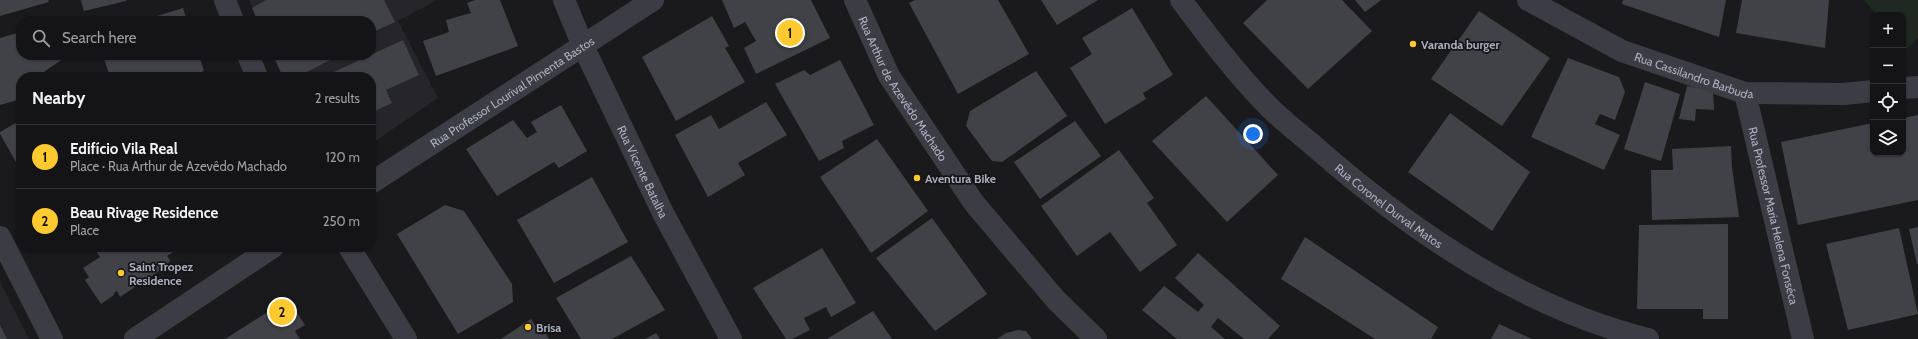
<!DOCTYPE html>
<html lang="en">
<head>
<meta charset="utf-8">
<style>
  body { margin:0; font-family:Cabin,sans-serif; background:#212123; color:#f1f3f6 }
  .controls { position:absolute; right:12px; top:12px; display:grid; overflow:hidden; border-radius:8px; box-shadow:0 1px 3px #0004 }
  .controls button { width:36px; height:36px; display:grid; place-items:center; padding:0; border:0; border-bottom:1px solid #333335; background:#141416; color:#f1f3f6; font:20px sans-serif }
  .you { position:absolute; left:1253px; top:134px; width:14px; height:14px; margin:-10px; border:3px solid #fff; border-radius:50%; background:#1a73e8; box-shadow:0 0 0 6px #1a73e833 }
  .badge { display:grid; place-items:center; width:26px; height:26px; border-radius:50%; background:#ffca2f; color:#111; font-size:13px; font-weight:700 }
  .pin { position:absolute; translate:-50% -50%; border:2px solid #fff; box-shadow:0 1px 4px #0006 }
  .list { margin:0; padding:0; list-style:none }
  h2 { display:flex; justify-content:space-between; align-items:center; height:52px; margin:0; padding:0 16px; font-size:17px }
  h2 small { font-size:13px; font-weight:400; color:#9d9ea1 }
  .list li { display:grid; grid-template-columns:26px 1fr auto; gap:12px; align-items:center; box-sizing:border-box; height:64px; padding:0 16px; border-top:1px solid #333335 }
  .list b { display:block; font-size:15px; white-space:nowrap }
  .list p { margin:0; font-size:13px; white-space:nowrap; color:#9d9ea1 }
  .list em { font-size:13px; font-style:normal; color:#9d9ea1 }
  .icon { flex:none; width:22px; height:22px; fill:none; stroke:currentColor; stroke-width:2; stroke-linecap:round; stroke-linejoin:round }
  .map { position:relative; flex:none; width:1918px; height:339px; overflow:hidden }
  .search { position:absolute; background:#141416; box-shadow:0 1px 3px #0004; left:16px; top:16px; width:360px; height:44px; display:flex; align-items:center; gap:10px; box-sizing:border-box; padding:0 14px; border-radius:16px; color:#9d9ea1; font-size:15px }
  .panel { position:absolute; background:#141416; box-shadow:0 1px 3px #0004; left:16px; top:72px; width:360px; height:180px; border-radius:16px }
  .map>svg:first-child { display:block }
  .built { fill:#26262a }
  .green { fill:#1f2821 }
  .building { fill:#414247 }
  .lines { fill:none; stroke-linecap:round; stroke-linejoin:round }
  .minor { stroke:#3c3d44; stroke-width:22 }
  .poi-dot { fill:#ffca2f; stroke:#151518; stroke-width:1.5 }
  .labels { text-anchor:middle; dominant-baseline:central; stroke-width:3.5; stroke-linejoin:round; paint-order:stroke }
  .poi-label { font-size:12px; font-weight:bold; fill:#abafbd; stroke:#151518; text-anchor:start }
  .street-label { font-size:12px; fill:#abafbd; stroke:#151518 }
</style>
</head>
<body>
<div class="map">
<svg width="1918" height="339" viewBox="0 0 1918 339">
  <rect width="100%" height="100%" fill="#1a1a1d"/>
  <path class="built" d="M249,0H437L398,21L438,98L371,144V77H283L273,55H371V21H257Z
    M0,282L29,339H0Z"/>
  <path class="green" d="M1864,0H1918V38L1907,49L1903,45V15H1877Z"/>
  <path class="building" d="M0,0H48L49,2L0,16Z
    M81,0H126V1L84,11Z
    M266,0H384L395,22L371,33V21H258L252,8Z
    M475,0H500L518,46L436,76L423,41L449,32L446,20L471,13L467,3Z
    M722,0H811L830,38L756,74L744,48L756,41L745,22L734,28Z
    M915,0H998L1029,54L958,94L909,3Z
    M1041,0H1098L1057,25Z
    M1267,0H1342L1372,31L1308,89L1243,23Z
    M1355,0H1381L1365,12Z
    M1623,0H1726L1719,37L1622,4Z
    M1742,0H1829L1825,48L1736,33Z
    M183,8L187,21H141Z
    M1132,8L1173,75L1143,93L1146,99L1105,124L1070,68L1092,54L1082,38Z
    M1479,11L1550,58L1502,126L1431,79Z
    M712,16L729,46L725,48L745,82L676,121L642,57Z
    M21,32V55H69L45,71V77H21V99L0,105V38Z
    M403,40L419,75L386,90L392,103L371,113V77H323Z
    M103,55H199L204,71L189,77H110Z
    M273,55H328L330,60L297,77H283Z
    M1568,58L1619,77L1625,92L1615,120L1600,114L1595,124L1620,135L1604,170L1531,137Z
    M840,60L874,125L842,141L844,148L819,161L775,84L804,70L810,75Z
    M1036,71L1067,116L1002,162L992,161L966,126L970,111Z
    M1645,82L1680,94L1661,161L1624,149Z
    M1687,86L1713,91L1714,110L1696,109L1695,121L1679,119Z
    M1206,96L1278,175L1227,222L1152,141Z
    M766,102L787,135L738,163L745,175L708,197L675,135L711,115L719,129Z
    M561,105L587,151L559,168L554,162L497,196L466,149L513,120L527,138L537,132L531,122Z
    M1450,113L1530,172L1492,231L1408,172Z
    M1918,115V200L1798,225L1781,142L1873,123V153H1903V118Z
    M21,120V171L0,134V132Z
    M1075,121L1101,156L1040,199L1014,162Z
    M877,139L928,211L871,253L820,177Z
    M1731,146L1732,167L1739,217L1652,220L1651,170H1673L1672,149Z
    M1119,150L1154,198L1147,203L1177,245L1140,272L1110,232L1077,256L1041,206Z
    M592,177L628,242L554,283L517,220Z
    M445,205L464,211L512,284L513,302L458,334L397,234Z
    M932,218L987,294L935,331L876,258Z
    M1728,224V319H1703V309H1637L1639,225Z
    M1918,227V264H1917L1909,229Z
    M1899,228L1918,314L1848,330L1826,244Z
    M1305,237L1438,327L1431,339H1375L1281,279Z
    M102,247H181L167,256L170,260L167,266L120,297L117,291L114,293V295L101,304L85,280L89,277L83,268L100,257L96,251Z
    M822,248L856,303L831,317L826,307L804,318L810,330L792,339H786L753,288Z
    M1198,253L1280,326L1268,339H1244L1218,318L1211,327L1225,339H1177L1142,310L1164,286L1198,312L1204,305L1175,278Z
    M631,256L665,310L612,339H581L556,298Z
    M288,299L305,325L295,331L300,339H225Z
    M873,311L892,339H827Z
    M531,319L541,335L546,334L549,339H501Z
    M1499,324L1532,339H1491Z
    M0,325L7,339H0Z
    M1018,330L1026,331L1032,339H997L1006,333Z
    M656,333L660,339H645Z"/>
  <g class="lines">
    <g class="minor">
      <path d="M225,0L233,21"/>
      <path id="s1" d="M564,0L583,46L663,213L731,339"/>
      <path id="s2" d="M855,0L889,76L974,203L1056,300L1096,339"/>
      <path id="s3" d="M1181,0C1208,36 1234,71 1265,103C1282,121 1304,137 1322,153C1417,235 1525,308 1648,339"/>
      <path id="s4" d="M1528,0L1622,51L1745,93L1844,94L1873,91"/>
      <path d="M248,55L257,77"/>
      <path d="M1903,88L1918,87"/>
      <path id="s5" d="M1745,93L1803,339"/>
      <path id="s6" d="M371,183L653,0"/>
      <path d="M0,237L52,339"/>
      <path d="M349,247L406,339"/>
      <path d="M135,339L273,247"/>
    </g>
  </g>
  <g class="poi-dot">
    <circle cx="1413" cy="44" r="4"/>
    <circle cx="917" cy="178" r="4"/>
    <circle cx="121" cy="273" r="4"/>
    <circle cx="528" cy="327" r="4"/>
  </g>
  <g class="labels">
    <g class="poi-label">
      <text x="1421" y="44">Varanda burger</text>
      <text x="925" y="178">Aventura Bike</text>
      <text x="129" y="266">Saint Tropez<tspan x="129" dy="14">Residence</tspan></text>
      <text x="536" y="327">Brisa</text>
    </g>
    <g class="street-label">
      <text stroke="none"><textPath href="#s4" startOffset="183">Rua Cassilandro Barbuda</textPath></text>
      <text stroke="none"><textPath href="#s2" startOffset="101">Rua Arthur de Azevêdo Machado</textPath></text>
      <text stroke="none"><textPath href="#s6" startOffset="168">Rua Professor Lourival Pimenta Bastos</textPath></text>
      <text stroke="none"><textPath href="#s1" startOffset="189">Rua Vicente Batalha</textPath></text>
      <text stroke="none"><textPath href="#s3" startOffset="294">Rua Coronel Durval Matos</textPath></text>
      <text stroke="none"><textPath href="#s5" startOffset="126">Rua Professor Maria Helena Fonséca</textPath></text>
    </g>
  </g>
</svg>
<div class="controls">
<button>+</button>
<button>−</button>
<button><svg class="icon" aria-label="locate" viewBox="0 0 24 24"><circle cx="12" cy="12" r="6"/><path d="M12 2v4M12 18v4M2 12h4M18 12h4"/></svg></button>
<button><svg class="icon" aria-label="layers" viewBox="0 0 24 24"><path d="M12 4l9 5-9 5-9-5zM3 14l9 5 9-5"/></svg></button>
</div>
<div class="you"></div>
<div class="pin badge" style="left:790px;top:33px">1</div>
<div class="pin badge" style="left:282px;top:312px">2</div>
<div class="search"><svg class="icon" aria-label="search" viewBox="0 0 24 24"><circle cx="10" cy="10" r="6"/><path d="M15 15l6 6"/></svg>Search here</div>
<section class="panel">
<h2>Nearby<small>2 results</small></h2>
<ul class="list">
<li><span class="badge">1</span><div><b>Edifício Vila Real</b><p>Place · Rua Arthur de Azevêdo Machado</p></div><em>120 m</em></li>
<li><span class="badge">2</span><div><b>Beau Rivage Residence</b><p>Place</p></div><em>250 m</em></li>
</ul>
</section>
</div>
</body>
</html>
